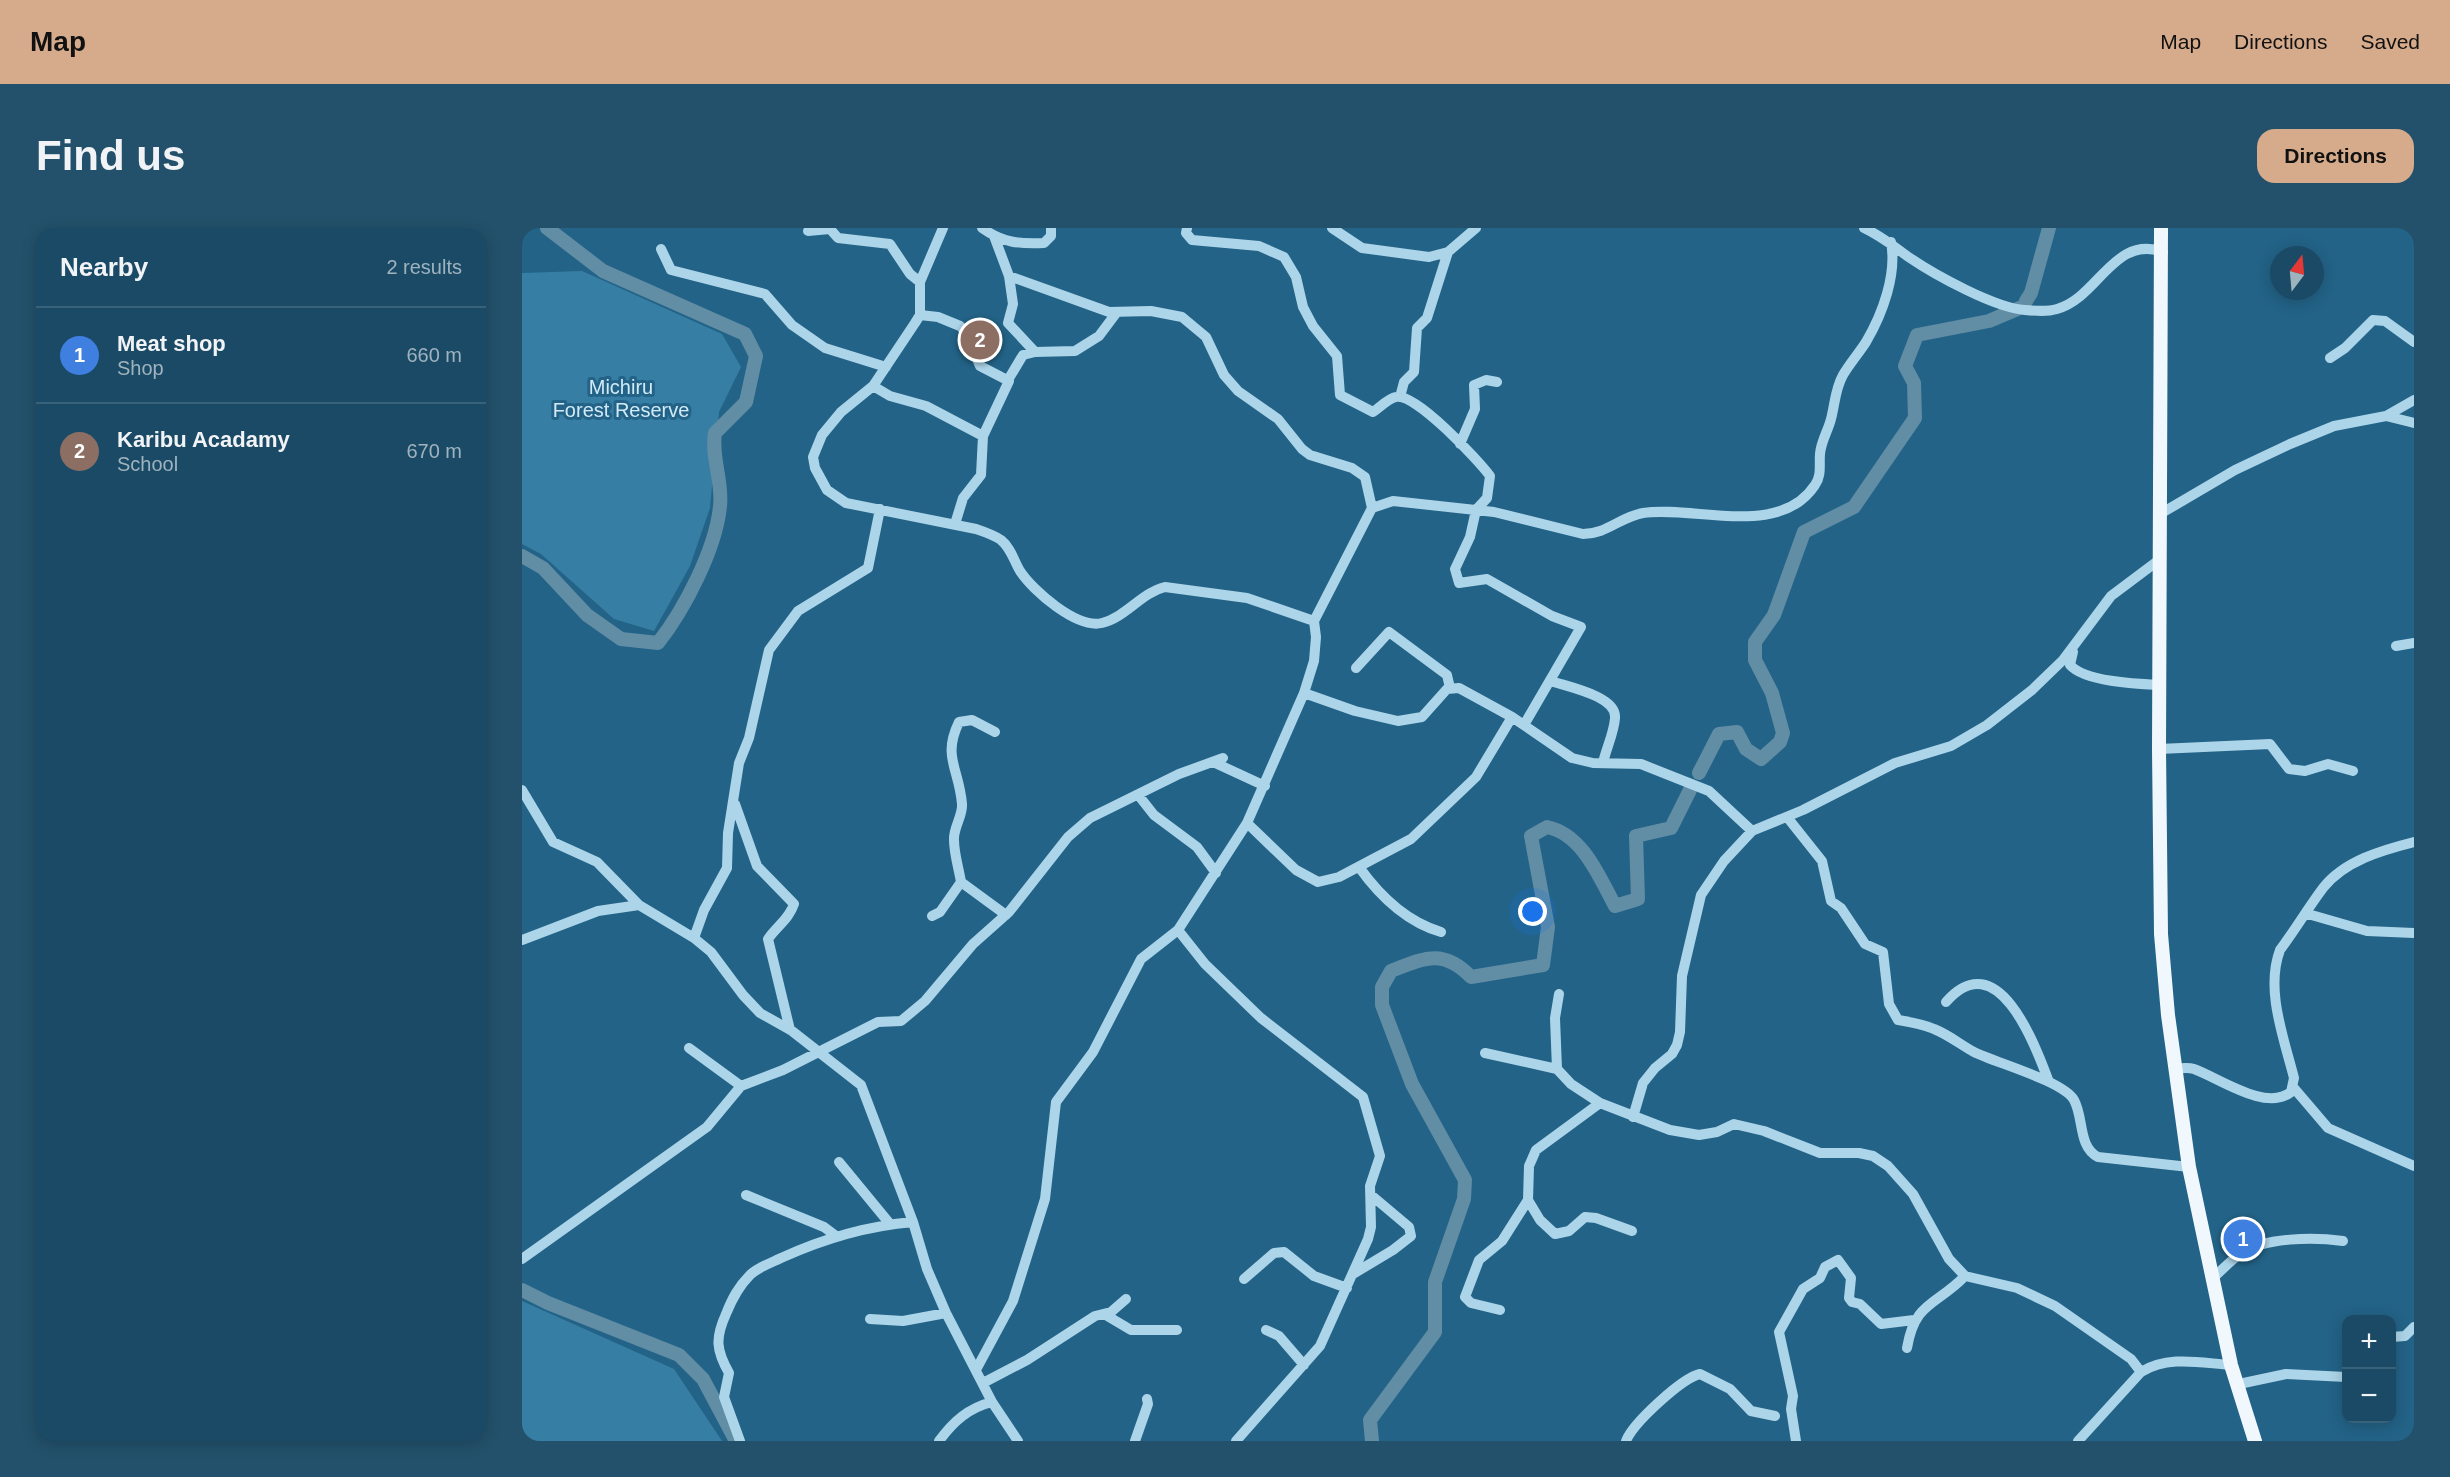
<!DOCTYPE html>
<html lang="en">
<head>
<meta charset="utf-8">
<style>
  body { margin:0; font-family:Helvetica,sans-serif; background:#23516b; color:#f1f3f6 }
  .controls { position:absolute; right:18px; bottom:18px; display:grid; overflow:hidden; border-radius:12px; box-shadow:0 3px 15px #0003 }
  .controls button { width:54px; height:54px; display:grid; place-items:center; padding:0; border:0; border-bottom:2px solid #386279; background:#1a4a65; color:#f1f3f6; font:30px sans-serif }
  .compass { position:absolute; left:1748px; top:18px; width:54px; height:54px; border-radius:50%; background:#1a4a65; box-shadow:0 3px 15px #0003; rotate:16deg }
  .you { position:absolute; left:1011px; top:684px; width:21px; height:21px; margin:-15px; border:4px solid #fff; border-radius:50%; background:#1a73e8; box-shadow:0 0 0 9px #1a73e833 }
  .badge { display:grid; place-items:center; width:39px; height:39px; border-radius:50%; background:#d6ab8b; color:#fff; font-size:20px; font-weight:700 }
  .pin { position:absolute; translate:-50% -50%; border:3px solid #fff; box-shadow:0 2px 6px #0006 }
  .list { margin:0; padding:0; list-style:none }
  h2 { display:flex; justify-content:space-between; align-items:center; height:78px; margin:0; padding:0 24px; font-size:26px }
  h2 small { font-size:20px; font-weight:400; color:#9fb3bf }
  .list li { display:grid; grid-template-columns:39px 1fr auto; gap:18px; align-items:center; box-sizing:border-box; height:96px; padding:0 24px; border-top:2px solid #386279 }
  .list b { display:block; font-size:22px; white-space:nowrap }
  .list p { margin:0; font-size:20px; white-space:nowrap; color:#9fb3bf }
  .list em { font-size:20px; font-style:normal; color:#9fb3bf }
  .map { position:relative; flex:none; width:1892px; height:1213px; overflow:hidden; border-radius:18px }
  header { display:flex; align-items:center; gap:36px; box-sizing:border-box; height:84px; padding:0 30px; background:#d6ab8b; color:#111 }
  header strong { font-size:28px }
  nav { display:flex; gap:33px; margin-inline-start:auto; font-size:21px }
  .intro { display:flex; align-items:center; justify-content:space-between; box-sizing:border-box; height:144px; padding:0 36px }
  h1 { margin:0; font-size:42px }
  .button { padding:15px 27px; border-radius:18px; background:#d6ab8b; color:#111; font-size:21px; font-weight:700 }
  main { display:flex; gap:36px; padding:0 36px }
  aside { flex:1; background:#1a4a65; border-radius:18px; box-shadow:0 3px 15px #0003 }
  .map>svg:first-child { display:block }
  .green { fill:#377ea4 }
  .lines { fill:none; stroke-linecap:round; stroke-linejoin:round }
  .river { stroke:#618da5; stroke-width:14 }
  .minor { stroke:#add5e9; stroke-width:10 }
  .major { stroke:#f0f8fe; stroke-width:14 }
  .labels { text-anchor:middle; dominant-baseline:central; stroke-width:6; stroke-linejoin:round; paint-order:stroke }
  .park-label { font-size:20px; fill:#d1eaf7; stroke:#236387 }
</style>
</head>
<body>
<header>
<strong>Map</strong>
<nav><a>Map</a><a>Directions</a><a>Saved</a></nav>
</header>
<div class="intro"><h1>Find us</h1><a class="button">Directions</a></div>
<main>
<aside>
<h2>Nearby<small>2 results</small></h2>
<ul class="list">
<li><span class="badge" style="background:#3f7fe0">1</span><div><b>Meat shop</b><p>Shop</p></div><em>660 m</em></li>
<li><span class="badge" style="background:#8d6e63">2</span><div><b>Karibu Acadamy</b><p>School</p></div><em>670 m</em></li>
</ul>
</aside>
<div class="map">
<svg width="1892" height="1213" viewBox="0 0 1892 1213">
  <rect width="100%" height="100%" fill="#236387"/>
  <path class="green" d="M60,43L200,106L219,139L197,184L188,280L168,338L132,403L92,391L19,326L0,316V45Z
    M0,1073L152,1141L200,1213H0Z"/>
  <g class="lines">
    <path class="river" d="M1504,73L1509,65L1527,0
      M0,328L21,340L65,387L99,411L136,415C162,382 194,321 198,278C201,254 189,229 193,205L224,174L234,128L223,106L81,43L25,0
      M1177,545L1197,506L1215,504L1224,521L1239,531L1258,514L1261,505L1250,465L1233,432V414L1252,387L1282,304L1332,279L1393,190L1392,155L1383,138L1395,107L1467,93L1500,79
      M0,1062L26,1075L157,1127L181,1151L214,1213
      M850,1213L848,1192L913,1104V1054L942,971L943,952L890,856L860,777V759L869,743C902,730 921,720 949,749L1021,737L1026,699L1009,608L1025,599C1060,606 1077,648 1093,678L1116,671L1114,608L1149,600L1168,562"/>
    <path class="minor" d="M421,0L398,54V87L393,95L351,158L319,184L300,207L291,229L293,240L305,262L324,275L454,301C463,304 472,307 479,312C489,320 492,333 498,343C511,363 555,401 580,395C604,389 619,365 643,359L725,370L792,393
      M460,0C481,15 497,16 522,15L529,8V0
      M665,0L664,5L670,12L737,18L762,29L774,49L781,79L791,98L815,128L818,167L851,184C858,179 867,170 874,169C893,164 956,232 968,248L965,270L954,282L948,309L933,341L937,355L965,351L1030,388L1059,399L1002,497
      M810,0L840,20L907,29L926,24L954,0
      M1342,0C1361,9 1371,18 1388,30C1413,47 1473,80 1503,82C1514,83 1525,84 1535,81C1576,70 1592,6 1641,24
      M286,3L308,1L316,10L368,16L388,46L398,54
      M472,8L487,48L587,84L629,83L660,89L684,109L702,147L716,163L756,191L780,221L788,227L830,240L843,249L850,280
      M139,21L149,42L243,66L270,97L303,120L364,139
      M487,48L491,76L486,95L513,124L553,123L577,108L595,84
      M398,87L416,89L438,98L443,103L458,138L487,153L461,208
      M1808,130L1823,120L1851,92L1863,93L1892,114
      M486,152L501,127L513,124
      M351,158L368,168L404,178L461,208L459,247L441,270L433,296
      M878,169L882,154L892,144L895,100L905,90L926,24
      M1864,188L1892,195
      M938,216L953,181L952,157L964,152L975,154
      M1638,286L1713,242L1768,216L1812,198L1864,188L1892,172
      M1874,418L1892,415
      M1551,424L1548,437C1563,454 1616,456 1638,457
      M834,440L867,404L925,447L928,460
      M1029,453C1046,459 1095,468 1093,490C1092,505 1084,521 1081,535
      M782,465L833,483L876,493L900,489L925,461L937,460L990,489L1050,530L1071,535L1119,536L1187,563L1230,603
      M473,504L450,492L437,494C420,529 437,540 440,576C441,588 431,600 432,612C432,626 437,641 439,654L484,687
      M1637,521L1748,516L1767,541L1783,543L1806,536L1831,543
      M691,534L743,558
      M0,562L31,614L75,634L117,677L172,710L189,724L221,767L238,785L270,803L339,857L391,994L405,1041L424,1085L470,1174L496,1213
      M617,568L632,587L675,619L694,645
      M213,576L235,638L272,676C267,691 255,698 246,711L268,802
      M1265,589L1300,633L1309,673L1319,680L1343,716L1361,724L1367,776L1376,792C1388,794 1401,796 1412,801C1427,807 1439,817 1452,824C1474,835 1541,853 1552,872C1562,890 1556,919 1576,929L1667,939
      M725,595L774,642L796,654L817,649L889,611L954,549L990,489
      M837,639C857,667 885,694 919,704
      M1786,686L1845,703L1892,705
      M410,688L418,684L439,654
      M656,702L683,736L739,790L841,869L858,928L848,958L849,999L846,1011L798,1118L714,1213
      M172,710L182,682L205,640L206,605L217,535L227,510L247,422L276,383L346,340L358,281
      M0,712L76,683L117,677
      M1037,766L1033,790L1035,841L1049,856L1078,875L1148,902L1177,907L1195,904L1212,896L1242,903L1298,925H1337L1351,928L1366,938L1391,966L1427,1031L1443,1048L1495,1060L1533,1078L1609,1131L1619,1144
      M1424,774C1476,715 1513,817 1527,854
      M167,820L219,858L261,842L356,794L379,793L403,773L451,716L487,684L546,609L568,590L657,546L701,530
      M963,825L1035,841
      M1653,841C1659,840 1666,839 1672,841C1697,850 1744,884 1769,864L1772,850C1762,810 1743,762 1758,722C1773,702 1786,680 1801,660C1822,633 1860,622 1892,614
      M1771,859L1806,900L1892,938
      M1078,875L1014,922L1007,938L1006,972L1018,992L1033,1006L1047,1003L1063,989L1074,990L1110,1003
      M1111,889L1121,855L1133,840L1150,826L1155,817L1158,804L1160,748L1179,667L1202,633L1230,603L1281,582L1373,535L1429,518L1465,497L1510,462L1541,432L1589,368L1637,332
      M317,934L368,996
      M224,967L302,999L314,1008
      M0,1031L185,899L219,858
      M831,1046L871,1022L889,1008L887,999L849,967
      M722,1051L752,1025L762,1024L792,1048L825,1060
      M1690,1051C1699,1043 1708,1033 1718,1026C1743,1009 1792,1009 1821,1013
      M978,1082L949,1075L943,1069L957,1032L980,1013L1006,972
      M582,1086L609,1102H655
      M348,1091L381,1093L424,1085
      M744,1102L757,1108L782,1137
      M1870,1109L1883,1108L1892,1099
      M1385,1120C1393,1073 1414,1078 1443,1048
      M455,1140L491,1073L523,971L534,874L571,824L619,731L656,702L725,595L782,465L792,433L794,409L792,393L850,280L871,273L972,284L1061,306C1085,306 1098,289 1121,285C1172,277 1258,311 1293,257C1300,247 1297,237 1298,226C1299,213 1306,203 1309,191C1313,176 1313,161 1321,147C1328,135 1337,125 1344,114C1361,85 1375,46 1369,14
      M461,1155L505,1132L573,1088L589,1084L604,1071
      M1717,1156L1764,1146L1824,1149
      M218,1213L202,1169L207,1145C194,1122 193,1110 204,1086C210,1071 216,1059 228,1047C236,1039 249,1035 259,1030C303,1010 344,998 391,994
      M417,1213C431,1194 446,1180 470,1174
      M613,1213L626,1176L625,1171
      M1104,1213C1111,1195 1160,1150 1178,1146L1208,1161L1229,1183L1253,1188
      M1274,1213L1269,1181L1271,1168L1257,1104L1281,1061L1298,1050L1303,1039L1316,1032L1329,1050L1327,1070L1330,1074L1338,1076L1359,1096L1392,1092
      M1556,1213L1619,1144C1647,1127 1678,1135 1709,1137"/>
    <path class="major" d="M1639,0L1637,521L1639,706L1646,787L1667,939L1709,1137L1733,1213"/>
  </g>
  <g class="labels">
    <g class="park-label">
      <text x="99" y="159">Michiru<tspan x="99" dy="23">Forest Reserve</tspan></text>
    </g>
  </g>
</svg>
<div class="controls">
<button>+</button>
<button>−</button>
</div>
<svg class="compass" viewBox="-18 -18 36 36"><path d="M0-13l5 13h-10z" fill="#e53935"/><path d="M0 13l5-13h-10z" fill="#9fb3bf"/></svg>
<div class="you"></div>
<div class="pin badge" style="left:1721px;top:1011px;background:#3f7fe0">1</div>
<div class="pin badge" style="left:458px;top:112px;background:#8d6e63">2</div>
</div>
</main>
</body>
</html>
